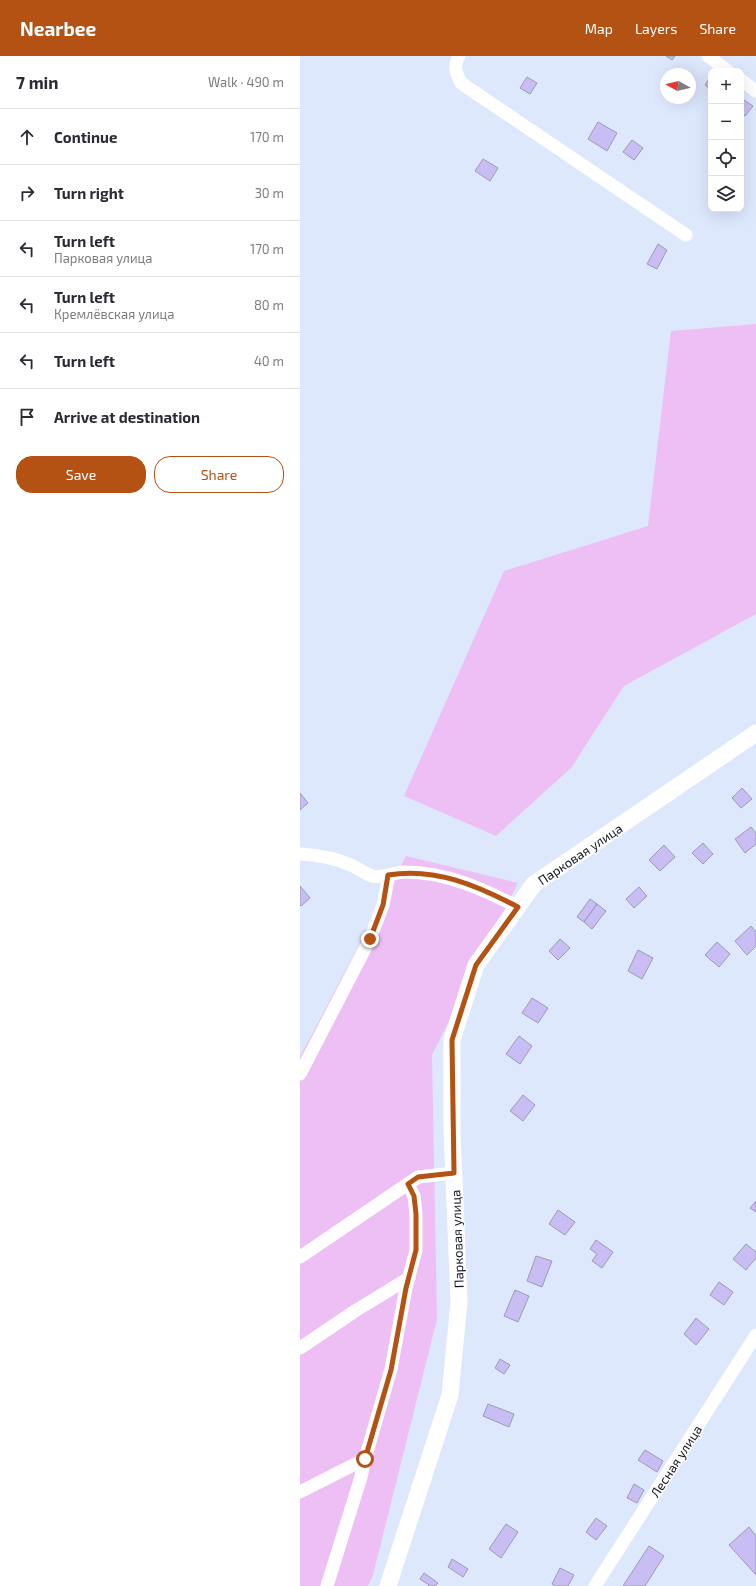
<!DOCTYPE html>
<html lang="en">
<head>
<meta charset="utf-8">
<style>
  body { margin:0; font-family:"Exo 2",sans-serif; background:#f2f2f3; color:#2b2b33 }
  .controls { position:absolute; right:12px; top:12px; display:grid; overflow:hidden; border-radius:8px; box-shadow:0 4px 16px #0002 }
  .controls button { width:36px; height:36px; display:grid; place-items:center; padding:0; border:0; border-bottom:1px solid #e1e1e2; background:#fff; color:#2b2b33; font:20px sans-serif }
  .compass { position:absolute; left:360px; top:12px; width:36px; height:36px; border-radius:50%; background:#fff; box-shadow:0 4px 16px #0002; rotate:278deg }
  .stop { position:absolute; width:12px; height:12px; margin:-9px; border:3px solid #b35212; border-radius:50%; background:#fff }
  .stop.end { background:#b35212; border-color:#fff; box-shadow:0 1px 4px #0008 }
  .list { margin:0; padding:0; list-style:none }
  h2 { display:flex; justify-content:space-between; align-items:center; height:52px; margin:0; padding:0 16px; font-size:17px }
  h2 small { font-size:13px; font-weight:400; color:#7c7c81 }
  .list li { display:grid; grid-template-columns:26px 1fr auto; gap:12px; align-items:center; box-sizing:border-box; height:56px; padding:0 16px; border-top:1px solid #e1e1e2 }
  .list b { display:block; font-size:15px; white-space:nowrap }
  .list p { margin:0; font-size:13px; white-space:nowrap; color:#7c7c81 }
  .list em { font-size:13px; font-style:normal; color:#7c7c81 }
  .actions { display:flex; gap:8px; padding:12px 16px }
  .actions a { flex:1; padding:9px 0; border:1px solid #b35212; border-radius:16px; text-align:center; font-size:14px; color:#b35212 }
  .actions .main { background:#b35212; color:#fff }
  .icon { flex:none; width:22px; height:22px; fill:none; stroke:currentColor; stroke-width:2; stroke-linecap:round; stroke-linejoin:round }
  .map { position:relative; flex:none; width:456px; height:1530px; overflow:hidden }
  header { display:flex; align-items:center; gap:24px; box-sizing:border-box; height:56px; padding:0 20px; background:#b35212; color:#fff }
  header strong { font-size:19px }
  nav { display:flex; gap:22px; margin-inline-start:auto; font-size:14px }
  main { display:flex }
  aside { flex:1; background:#fff }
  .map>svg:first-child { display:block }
  .green { fill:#eebff4 }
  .building { fill:#c8bef4; stroke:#9e99b4 }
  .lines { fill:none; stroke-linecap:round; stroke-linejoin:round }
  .minor { stroke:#fff; stroke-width:13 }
  .major { stroke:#fff; stroke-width:17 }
  .route { stroke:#b35212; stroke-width:5 }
  .labels { text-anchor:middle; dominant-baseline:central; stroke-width:3; stroke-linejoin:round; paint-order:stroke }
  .street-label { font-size:13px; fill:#141821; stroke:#fff }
</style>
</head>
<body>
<header>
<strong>Nearbee</strong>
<nav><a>Map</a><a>Layers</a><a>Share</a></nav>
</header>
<main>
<aside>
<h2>7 min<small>Walk · 490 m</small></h2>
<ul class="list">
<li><svg class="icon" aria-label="ahead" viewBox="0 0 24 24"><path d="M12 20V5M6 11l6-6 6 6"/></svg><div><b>Continue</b></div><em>170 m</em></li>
<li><svg class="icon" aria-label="right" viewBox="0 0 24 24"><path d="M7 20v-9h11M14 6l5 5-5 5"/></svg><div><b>Turn right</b></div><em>30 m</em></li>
<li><svg class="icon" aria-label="left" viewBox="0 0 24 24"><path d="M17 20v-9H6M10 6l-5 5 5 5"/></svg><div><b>Turn left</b><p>Парковая улица</p></div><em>170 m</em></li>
<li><svg class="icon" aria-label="left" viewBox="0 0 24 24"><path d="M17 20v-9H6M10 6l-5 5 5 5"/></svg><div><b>Turn left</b><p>Кремлёвская улица</p></div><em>80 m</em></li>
<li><svg class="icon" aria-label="left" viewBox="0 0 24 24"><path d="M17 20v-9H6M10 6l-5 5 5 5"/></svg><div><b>Turn left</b></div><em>40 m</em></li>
<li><svg class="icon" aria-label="arrive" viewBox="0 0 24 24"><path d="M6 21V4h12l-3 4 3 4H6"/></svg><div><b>Arrive at destination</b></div></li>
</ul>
<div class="actions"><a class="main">Save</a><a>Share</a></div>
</aside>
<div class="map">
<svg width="456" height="1530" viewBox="0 0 456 1530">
  <rect width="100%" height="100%" fill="#dde8fd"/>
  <path class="green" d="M456,268V558L324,630L271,712L196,780L104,740L204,515L348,470L371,275Z
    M106,800L218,827L132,999L137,1263L73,1519L68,1530H0V1001Z"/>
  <path class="building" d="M366,0H375L372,4Z
    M411,20V34L405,29Z
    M227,21L237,27L230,38L220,32Z
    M441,42L453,50L445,60L441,57Z
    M298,66L317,77L307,95L288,83Z
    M332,84L343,92L334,104L323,96Z
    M183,103L198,112L190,125L175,115Z
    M358,188L367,194L357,213L347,208Z
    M442,732L452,743L441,752L432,742Z
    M0,737L8,747L0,754Z
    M451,771L456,777V788L445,797L435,783Z
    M403,787L413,798L403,808L392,797Z
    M364,789L375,801L360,815L349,804Z
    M0,830L10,842L1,850L0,849Z
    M339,831L347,840L334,852L326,843Z
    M290,843L297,848L284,866L277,861Z
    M297,848L306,855L292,873L284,866Z
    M451,870L456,876V890L447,899L435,885Z
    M260,883L270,892L258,904L249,895Z
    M417,886L430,898L419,911L405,899Z
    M338,894L353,902L342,923L328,915Z
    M232,942L248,952L238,967L222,957Z
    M219,980L232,990L220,1008L206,998Z
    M223,1039L235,1049L223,1065L210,1055Z
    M456,1145V1156L450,1152Z
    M258,1154L275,1166L265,1179L249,1168Z
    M296,1184L313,1196L302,1212L292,1205L297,1198L290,1193Z
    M446,1188L456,1196V1202L446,1214L433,1203Z
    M236,1200L252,1205L242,1231L227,1225Z
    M419,1226L433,1236L424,1249L410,1239Z
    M215,1234L229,1240L218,1266L204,1260Z
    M396,1262L409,1273L396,1289L384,1278Z
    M200,1303L210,1309L204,1318L195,1312Z
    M188,1348L214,1358L209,1371L183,1360Z
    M345,1394L363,1405L357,1416L338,1404Z
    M334,1428L344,1434L337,1447L327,1442Z
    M296,1462L307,1470L296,1484L286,1476Z
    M206,1468L218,1476L201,1502L189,1493Z
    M449,1471L456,1480V1519L429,1489Z
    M349,1490L364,1500L345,1530H323Z
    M152,1503L168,1513L163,1521L148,1511Z
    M260,1512L274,1519L268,1530H255L252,1528Z
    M124,1517L138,1527L135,1530H128L129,1529L120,1523Z"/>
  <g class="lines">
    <path class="minor" d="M159,0C153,10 156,17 161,27L386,179
      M408,0L428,15
      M441,24L456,35
      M0,798C19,799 36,802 53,810C59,813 66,818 72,820C82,823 95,816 105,816C146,816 183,833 218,851
      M0,1018L70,883L83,849L89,819
      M0,1201L118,1121L154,1117
      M0,1292L55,1255L109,1222
      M0,1436L65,1403
      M27,1530L61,1421L65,1403L91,1313L106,1232L116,1194V1158L114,1140L108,1128
      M295,1530L456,1279"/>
    <path class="major" d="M88,1530L150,1339L159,1246L152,1074V984L176,909L234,828L456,677"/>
  </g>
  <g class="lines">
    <path class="route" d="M65,1403L91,1314L106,1232L116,1194V1158L114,1140L108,1128L118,1121L154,1117L152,984L176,909L218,851C178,830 135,811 88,819L83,849L70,883"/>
  </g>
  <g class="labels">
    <g class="street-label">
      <text transform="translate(280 798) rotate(-34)">Парковая улица</text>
      <text transform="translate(157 1183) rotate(-92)">Парковая улица</text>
      <text transform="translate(376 1405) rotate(-57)">Лесная улица</text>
    </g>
  </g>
</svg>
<div class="controls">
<button>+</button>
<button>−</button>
<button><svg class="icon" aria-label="locate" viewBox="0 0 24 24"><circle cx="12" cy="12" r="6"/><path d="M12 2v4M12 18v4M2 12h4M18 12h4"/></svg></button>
<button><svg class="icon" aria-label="layers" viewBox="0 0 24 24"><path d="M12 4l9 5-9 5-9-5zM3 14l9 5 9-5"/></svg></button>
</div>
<svg class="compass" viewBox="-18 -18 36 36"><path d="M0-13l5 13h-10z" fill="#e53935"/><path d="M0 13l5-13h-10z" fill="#7c7c81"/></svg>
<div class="stop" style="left:65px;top:1403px"></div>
<div class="stop end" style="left:70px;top:883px"></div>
</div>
</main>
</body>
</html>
